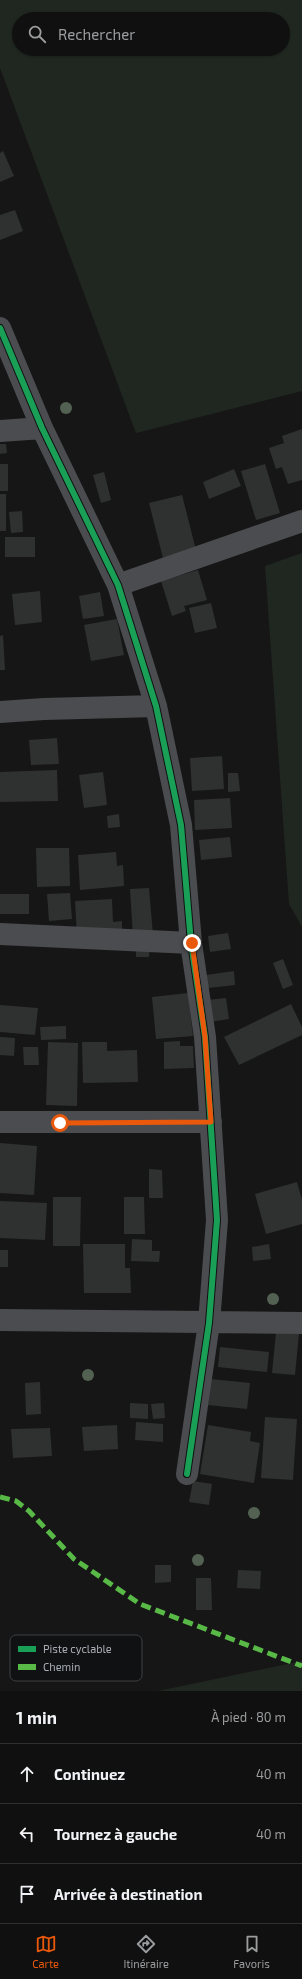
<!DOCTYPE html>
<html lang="fr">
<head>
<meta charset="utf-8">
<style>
  body { margin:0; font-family:"Exo 2",sans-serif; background:#191919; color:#f1f3f6 }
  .stop { position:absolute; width:12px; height:12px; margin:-9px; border:3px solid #ea580c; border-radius:50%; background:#fff }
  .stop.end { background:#ea580c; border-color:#fff; box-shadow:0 1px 4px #0008 }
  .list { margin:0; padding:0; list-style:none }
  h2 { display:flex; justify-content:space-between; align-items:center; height:52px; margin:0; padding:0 16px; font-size:17px }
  h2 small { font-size:13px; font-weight:400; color:#9c9d9f }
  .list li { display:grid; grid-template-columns:26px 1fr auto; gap:12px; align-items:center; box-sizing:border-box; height:60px; padding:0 16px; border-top:1px solid #303030 }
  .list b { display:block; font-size:15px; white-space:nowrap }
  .list em { font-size:13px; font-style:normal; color:#9c9d9f }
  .icon { flex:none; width:22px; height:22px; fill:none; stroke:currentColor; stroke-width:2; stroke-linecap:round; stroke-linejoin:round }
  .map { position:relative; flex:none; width:302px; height:1691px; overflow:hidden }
  .search { position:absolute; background:#101010; box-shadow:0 1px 3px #0004; left:12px; right:12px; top:12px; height:44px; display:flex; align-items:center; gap:10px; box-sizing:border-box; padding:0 14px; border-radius:22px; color:#9c9d9f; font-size:15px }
  .sheet { height:232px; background:#101010 }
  nav { display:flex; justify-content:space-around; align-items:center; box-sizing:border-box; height:56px; border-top:1px solid #303030; background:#101010; font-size:11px; color:#9c9d9f }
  nav a { display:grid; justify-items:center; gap:2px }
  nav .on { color:#ea580c }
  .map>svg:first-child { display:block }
  .green { fill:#202720; fill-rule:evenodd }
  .building { fill:#2f3030 }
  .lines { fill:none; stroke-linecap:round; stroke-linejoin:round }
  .minor { stroke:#4b4c4f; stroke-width:22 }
  .quiet { stroke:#58b947; stroke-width:5; stroke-dasharray:10 5; stroke-linecap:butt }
  .cycleway-casing { stroke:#101112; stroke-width:8 }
  .cycleway { stroke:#1a9f57; stroke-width:6 }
  .tree { fill:#526151 }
  .route { stroke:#ea580c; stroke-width:5 }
  .key { fill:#101112; stroke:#3e4043; stroke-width:1 }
  .key-label { font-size:11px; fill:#a9aeb6 }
</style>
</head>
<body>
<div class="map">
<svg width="302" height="1691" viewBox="0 0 302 1691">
  <rect width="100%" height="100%" fill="#161616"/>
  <path class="green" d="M0,0H302V391L136,433L0,68ZM19,19H283V49H19Z
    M302,553V927L289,904L265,566Z
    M302,1661V1691H158Z"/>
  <path class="building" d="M3,151L14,176L0,182V153Z
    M15,210L23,231L0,240V215Z
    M302,429V480L288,484L282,467L276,469L269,448L284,443L282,436Z
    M0,444H6L7,453L0,454Z
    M0,464H8V491H0Z
    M265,464L280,513L256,520L241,471Z
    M234,469L241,486L209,499L203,482Z
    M104,472L111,500L101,503L93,475Z
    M0,494H6V531H0Z
    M182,495L196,550L163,558L149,503Z
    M22,511L23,532L11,533L9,512Z
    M5,537H35V557H5Z
    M198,570L207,600L184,606L186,611L172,616L161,581Z
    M40,591L42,622L15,625L12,594Z
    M100,592L104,616L83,619L79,596Z
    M211,603L217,628L195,633L189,608Z
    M117,619L124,655L91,661L84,625Z
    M3,635L5,670H0V636Z
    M57,738L59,764L31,765L29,740Z
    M222,756L224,789L192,791L190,758Z
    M57,770L58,801L0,802V772Z
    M103,772L107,805L84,808L79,775Z
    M228,773H238L240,791L228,792Z
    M230,798L232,828L195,830L194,800Z
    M119,814L120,827L108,828L107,816Z
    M230,837L232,857L201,860L199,840Z
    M36,848H69L70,886L37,887Z
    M116,852L117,866L123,865L124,886L80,890L78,855Z
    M149,888L153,935L133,936L130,889Z
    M70,893L72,919L49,921L47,894Z
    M0,894H29V914H0Z
    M112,899L113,922L122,921V937L77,936L75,901Z
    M228,933L231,949L210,952L208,936Z
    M136,944H150L149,957H136Z
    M283,959L293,985L283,989L273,963Z
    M234,971L235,985L208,988L206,975Z
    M188,993L193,1036L156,1039L152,997Z
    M226,998L229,1019L210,1022L207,1000Z
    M291,1004L302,1027V1035L239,1065L224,1037Z
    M0,1005L38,1008L35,1035L0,1032Z
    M66,1026V1039L41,1040L40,1027Z
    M0,1037L15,1038L14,1056L0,1055Z
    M180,1041V1046H193L194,1068L164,1069V1042Z
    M48,1042L78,1043L77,1106L46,1105Z
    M82,1042H107V1051L137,1050L138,1082L83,1083Z
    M23,1047H38L39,1065H24Z
    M0,1143L37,1146L34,1195L0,1193Z
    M149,1169L162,1170L163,1198H149Z
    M297,1182L302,1200V1224L266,1234L255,1194Z
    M53,1197H81L80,1246H53Z
    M124,1197H144L145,1234H124Z
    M0,1201L47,1203L45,1240L0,1238Z
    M132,1239L152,1240V1251H160L159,1262L131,1261Z
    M83,1244H125V1268H130L131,1293H84Z
    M269,1244L271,1259L253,1261L252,1247Z
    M0,1250H8V1267H0Z
    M276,1332L299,1334L295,1375L272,1373Z
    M220,1347L269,1352L267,1372L218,1367Z
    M211,1379L250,1383L247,1409L208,1405Z
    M40,1382L41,1414L26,1415L25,1383Z
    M130,1403L148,1404V1419L130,1418Z
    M164,1403L165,1418L153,1419L151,1404Z
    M265,1417L297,1419L293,1480L261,1478Z
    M136,1422L163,1424V1442L135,1440Z
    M117,1425L118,1449L84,1451L82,1427Z
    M208,1425L251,1432L250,1441L260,1443L254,1483L200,1474Z
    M50,1428L52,1456L13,1458L11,1429Z
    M193,1481L212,1484L209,1505L189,1502Z
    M155,1565H171V1582L155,1583Z
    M238,1570L261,1571L260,1589L237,1588Z
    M196,1578H211L212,1610H196Z"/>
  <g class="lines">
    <path class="minor" d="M0,328L42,428L118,585L156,706L181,825L191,943L205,1037L217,1220L209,1323L187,1474
      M0,431L42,428
      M118,585L302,521
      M0,712L44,709L156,706
      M0,934L191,943
      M0,1122H211
      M0,1320L302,1323"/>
    <path class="quiet" d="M0,1497L16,1501L29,1511L74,1559L140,1604L302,1666"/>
    <g class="cycleway-casing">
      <path id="cycleway" d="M0,328L42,428L118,585L156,706L181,825L191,943L205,1037L217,1220L209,1323L187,1474"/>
    </g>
    <use href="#cycleway" class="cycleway"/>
  </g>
  <g class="tree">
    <circle cx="66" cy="408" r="6"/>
    <circle cx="273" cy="1299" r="6"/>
    <circle cx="88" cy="1375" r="6"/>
    <circle cx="254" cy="1513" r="6"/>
    <circle cx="198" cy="1560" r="6"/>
  </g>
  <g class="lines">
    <path class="route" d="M60,1123L211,1122L205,1037L192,943"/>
  </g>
  <rect x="10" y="1635" width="132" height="46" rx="6" class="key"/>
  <rect x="18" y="1646" width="18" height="6" fill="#1a9f57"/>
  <rect x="18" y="1664" width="18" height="6" fill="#58b947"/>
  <g class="key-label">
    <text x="43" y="1653">Piste cyclable</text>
    <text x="43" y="1671">Chemin</text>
  </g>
</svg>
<div class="stop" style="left:60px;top:1123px"></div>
<div class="stop end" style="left:192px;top:943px"></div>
<div class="search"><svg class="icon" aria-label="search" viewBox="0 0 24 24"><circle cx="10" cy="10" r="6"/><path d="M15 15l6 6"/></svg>Rechercher</div>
</div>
<section class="sheet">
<h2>1 min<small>À pied · 80 m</small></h2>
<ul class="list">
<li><svg class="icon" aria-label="ahead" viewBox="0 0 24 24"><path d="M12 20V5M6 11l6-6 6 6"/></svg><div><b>Continuez</b></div><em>40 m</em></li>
<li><svg class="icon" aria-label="left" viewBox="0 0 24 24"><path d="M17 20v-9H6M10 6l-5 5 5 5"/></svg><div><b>Tournez à gauche</b></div><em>40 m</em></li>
<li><svg class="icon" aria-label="arrive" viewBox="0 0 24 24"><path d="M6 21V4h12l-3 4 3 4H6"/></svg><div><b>Arrivée à destination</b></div></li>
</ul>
</section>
<nav>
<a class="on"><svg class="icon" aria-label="map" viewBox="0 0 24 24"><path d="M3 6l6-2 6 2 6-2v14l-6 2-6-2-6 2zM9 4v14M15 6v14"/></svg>Carte</a>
<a><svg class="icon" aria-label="directions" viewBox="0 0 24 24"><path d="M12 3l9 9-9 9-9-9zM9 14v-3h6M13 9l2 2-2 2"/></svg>Itinéraire</a>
<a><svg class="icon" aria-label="saved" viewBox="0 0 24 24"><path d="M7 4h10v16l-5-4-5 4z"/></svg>Favoris</a>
</nav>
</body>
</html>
